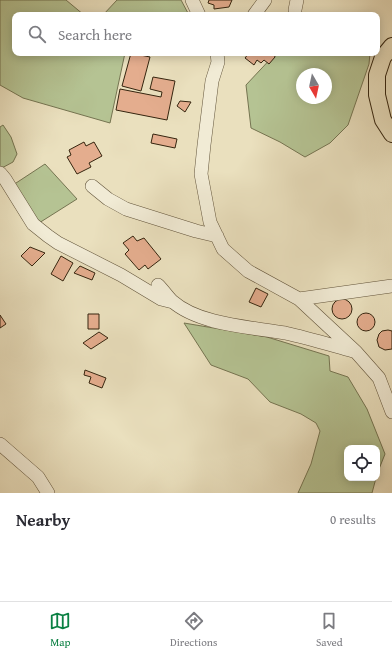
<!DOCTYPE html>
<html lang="en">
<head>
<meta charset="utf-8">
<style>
  body { margin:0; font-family:"Gentium Book Plus",serif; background:#f2f2f3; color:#2b2b33 }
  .controls { position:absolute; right:12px; bottom:12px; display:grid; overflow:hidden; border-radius:8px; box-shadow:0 2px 10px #0003 }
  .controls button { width:36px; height:36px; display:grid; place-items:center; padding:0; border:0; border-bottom:1px solid #e1e1e2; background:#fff; color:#2b2b33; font:20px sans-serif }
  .compass { position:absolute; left:296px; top:68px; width:36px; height:36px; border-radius:50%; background:#fff; box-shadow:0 2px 10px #0003; rotate:171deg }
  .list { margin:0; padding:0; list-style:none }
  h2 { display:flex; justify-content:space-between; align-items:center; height:52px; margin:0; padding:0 16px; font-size:17px }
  h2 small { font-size:13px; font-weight:400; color:#7c7c81 }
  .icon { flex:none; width:22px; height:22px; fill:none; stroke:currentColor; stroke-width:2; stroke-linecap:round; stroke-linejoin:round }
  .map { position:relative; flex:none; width:392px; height:493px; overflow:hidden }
  .search { position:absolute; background:#fff; box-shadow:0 2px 10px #0003; left:12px; right:12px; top:12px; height:44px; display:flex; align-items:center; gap:10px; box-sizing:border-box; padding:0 14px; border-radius:8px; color:#7c7c81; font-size:15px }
  .sheet { height:108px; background:#fff }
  nav { display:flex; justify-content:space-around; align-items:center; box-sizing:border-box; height:56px; border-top:1px solid #e1e1e2; background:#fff; font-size:11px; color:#7c7c81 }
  nav a { display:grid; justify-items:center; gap:2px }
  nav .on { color:#0b8043 }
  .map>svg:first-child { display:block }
  .green { fill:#b5c393; stroke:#757451; fill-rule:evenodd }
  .building { fill:#e4ad8e; stroke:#35250f }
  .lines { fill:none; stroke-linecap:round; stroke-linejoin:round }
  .minor-casing { stroke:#62543b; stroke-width:14 }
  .major-casing { stroke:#35250f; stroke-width:18 }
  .minor { stroke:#f1ebd5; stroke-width:13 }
  .major { stroke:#eae0be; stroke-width:16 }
</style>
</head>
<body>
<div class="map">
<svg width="392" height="493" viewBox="0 0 392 493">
  <rect width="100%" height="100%" fill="#eae0be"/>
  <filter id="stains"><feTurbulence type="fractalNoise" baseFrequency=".005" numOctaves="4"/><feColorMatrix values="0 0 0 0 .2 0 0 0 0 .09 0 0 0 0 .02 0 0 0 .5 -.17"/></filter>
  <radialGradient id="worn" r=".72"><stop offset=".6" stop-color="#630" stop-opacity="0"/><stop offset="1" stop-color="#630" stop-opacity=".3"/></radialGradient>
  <path class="green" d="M0,0H66L84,15H15V53H125L110,123L23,98L0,85Z
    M117,0H181L189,15H103Z
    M276,53H370L369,64L348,125L330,143L305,157L280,142L251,128L246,85ZM302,74H326V98H302Z
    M3,125L11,137L17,154L13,162L0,169V127Z
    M45,164L77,199L39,223L13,185Z
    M184,323L267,337L329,356L330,371L348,377L367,409L385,454L377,474V448H347V478H376L372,493H298L311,464L320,431L316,423L301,414L270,402L248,379L211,365Z"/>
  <path class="building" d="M209,0H232L229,7L214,9V5L208,3Z
    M131,53L150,57L141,91L122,86Z
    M249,53H274L275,57L269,64L264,60L261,63L257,60L254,65L245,58Z
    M153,77L175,81L167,120L116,110L120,89L161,97L162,92L150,89Z
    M180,101L191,102L185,112L177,106Z
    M153,134L177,139L175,148L151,143Z
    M84,142L86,146L94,142L102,156L89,163L91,167L77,174L67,157L71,155L69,150Z
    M133,236L137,241L144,238L161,259L148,269L145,265L139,270L125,254L129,250L123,243Z
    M30,247L45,253L32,266L21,256Z
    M61,256L73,263L63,281L51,274Z
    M80,266L95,273L92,280L74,273Z
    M256,288L268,294L261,307L249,302Z
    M332 309a10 10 0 1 1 20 0a10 10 0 1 1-20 0Z
    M357 322a9 9 0 1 1 18 0a9 9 0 1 1-18 0Z
    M88,314H99V329H88Z
    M0,315L6,324L0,328Z
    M388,330L392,331V349L385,350L379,347L377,340L379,334L382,331Z
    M99,332L108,338L91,349L83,343Z
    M85,370L106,378L102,388L89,383L91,377L84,375Z"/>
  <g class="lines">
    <g class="minor-casing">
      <path id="minor" d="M192,0L199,15
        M295,10L297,0
        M254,15L265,0
        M217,53L218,62L212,81L204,145L201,174L210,222L223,249L248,271L299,299L356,352L379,378L392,412
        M0,173L5,179L33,224L48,236L58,243L121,275L161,299L173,302
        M92,186L108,199L126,209L196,231L217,236
        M158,285C163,290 167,296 172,301C199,325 251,327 285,333C308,338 331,345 353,351
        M299,299L392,286
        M0,444L38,477L48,493"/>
    </g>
    <g class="major-casing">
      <path id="major" d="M392,46L383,57L377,75V95L383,120L392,134"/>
    </g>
    <use href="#minor" class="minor"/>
    <use href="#major" class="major"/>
  </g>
  <rect width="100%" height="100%" filter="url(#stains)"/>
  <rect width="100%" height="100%" fill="url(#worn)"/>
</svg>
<div class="controls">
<button><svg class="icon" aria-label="locate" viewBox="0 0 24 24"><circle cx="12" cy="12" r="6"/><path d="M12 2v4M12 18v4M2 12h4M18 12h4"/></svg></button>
</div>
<svg class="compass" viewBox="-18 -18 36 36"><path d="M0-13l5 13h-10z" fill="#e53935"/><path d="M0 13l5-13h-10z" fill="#7c7c81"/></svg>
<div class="search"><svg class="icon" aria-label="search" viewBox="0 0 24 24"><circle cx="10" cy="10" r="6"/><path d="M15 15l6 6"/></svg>Search here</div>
</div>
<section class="sheet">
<h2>Nearby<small>0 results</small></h2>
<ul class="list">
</ul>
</section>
<nav>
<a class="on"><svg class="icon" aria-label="map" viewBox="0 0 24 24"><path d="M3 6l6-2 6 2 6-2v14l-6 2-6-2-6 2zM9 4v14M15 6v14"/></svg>Map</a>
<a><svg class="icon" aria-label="directions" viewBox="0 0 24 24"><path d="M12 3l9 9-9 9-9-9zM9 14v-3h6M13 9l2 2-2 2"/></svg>Directions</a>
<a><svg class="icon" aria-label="saved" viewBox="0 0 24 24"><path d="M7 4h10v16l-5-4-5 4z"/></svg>Saved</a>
</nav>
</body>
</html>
